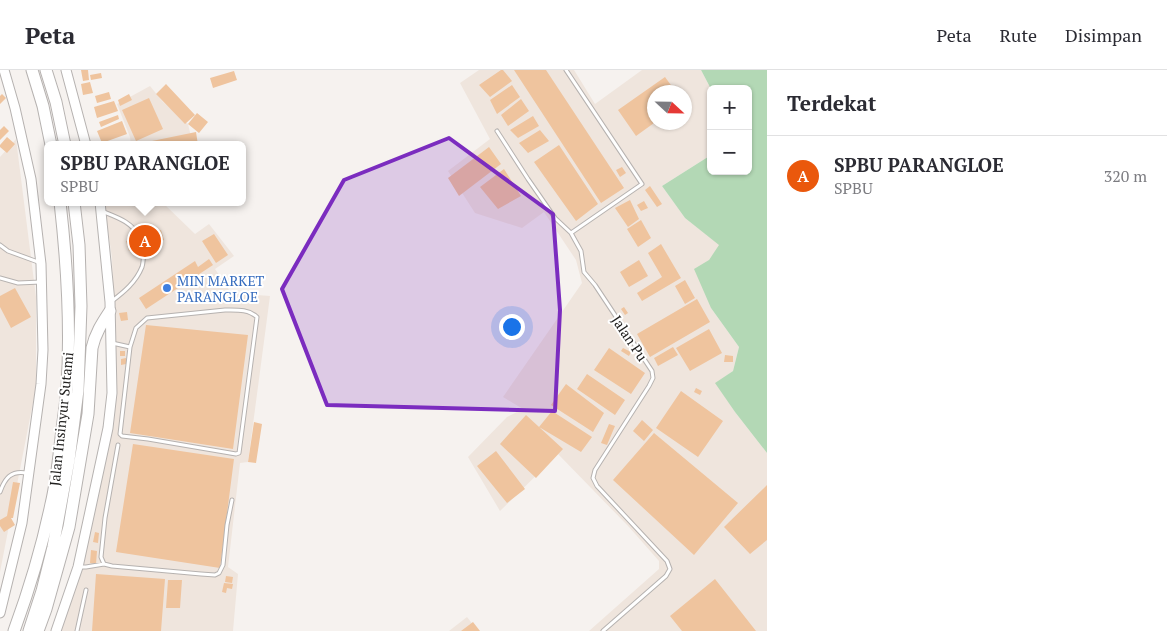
<!DOCTYPE html>
<html lang="id">
<head>
<meta charset="utf-8">
<style>
  body { margin:0; font-family:"PT Serif",serif; background:#f7f7f7; color:#2b2b33 }
  .controls { position:absolute; right:15px; top:15px; display:grid; overflow:hidden; border-radius:8px; box-shadow:0 1px 4px #0004 }
  .controls button { width:45px; height:45px; display:grid; place-items:center; padding:0; border:0; border-bottom:1px solid #e1e1e2; background:#fff; color:#2b2b33; font:25px sans-serif }
  .compass { position:absolute; left:647px; top:15px; width:45px; height:45px; border-radius:50%; background:#fff; box-shadow:0 1px 4px #0004; rotate:112deg }
  .you { position:absolute; left:511px; top:256px; width:18px; height:18px; margin:-12px; border:4px solid #fff; border-radius:50%; background:#1a73e8; box-shadow:0 0 0 8px #1a73e833 }
  .badge { display:grid; place-items:center; width:32px; height:32px; border-radius:50%; background:#ea580c; color:#fff; font-size:16px; font-weight:700 }
  .pin { position:absolute; translate:-50% -50%; border:2px solid #fff; box-shadow:0 1px 5px #0006 }
  .popup { position:absolute; left:44px; top:71px; width:202px; height:65px; box-sizing:border-box; display:grid; place-content:center; border-radius:8px; background:#fff; filter:drop-shadow(0 1px 4px #0005); font-size:16px; white-space:nowrap; color:#7c7c81 }
  .popup b { font-size:19px; color:#2b2b33 }
  .popup::after { content:''; position:absolute; left:50%; top:100%; margin-left:-10px; border:10px solid transparent; border-top-color:#fff }
  .list { margin:0; padding:0; list-style:none }
  h2 { display:flex; justify-content:space-between; align-items:center; height:65px; margin:0; padding:0 20px; font-size:21px }
  h2 small { font-size:16px; font-weight:400; color:#7c7c81 }
  .list li { display:grid; grid-template-columns:32px 1fr auto; gap:15px; align-items:center; box-sizing:border-box; height:80px; padding:0 20px; border-top:1px solid #e1e1e2 }
  .list b { display:block; font-size:19px; white-space:nowrap }
  .list p { margin:0; font-size:16px; white-space:nowrap; color:#7c7c81 }
  .list em { font-size:16px; font-style:normal; color:#7c7c81 }
  .map { position:relative; flex:none; width:767px; height:561px; overflow:hidden }
  header { display:flex; align-items:center; gap:30px; box-sizing:border-box; height:70px; padding:0 25px; background:#fff; border-bottom:1px solid #e1e1e2 }
  header strong { font-size:24px }
  nav { display:flex; gap:28px; margin-inline-start:auto; font-size:18px }
  main { display:flex }
  aside { flex:1; background:#fff }
  .map>svg:first-child { display:block }
  .built { fill:#efe5dd; fill-rule:evenodd }
  .green { fill:#b3d8b5 }
  .building { fill:#efc49e }
  .lines { fill:none; stroke-linecap:round; stroke-linejoin:round }
  .lane-casing { stroke:#b6b2b0; stroke-width:5 }
  .secondary-casing { stroke:#b6b2b0; stroke-width:11 }
  .highway-casing { stroke:#b6b2b0; stroke-width:13 }
  .lane { stroke:#fff; stroke-width:3 }
  .secondary { stroke:#fff; stroke-width:9 }
  .highway { stroke:#fff; stroke-width:11 }
  .marked { fill:#7b2cbf; fill-opacity:0.2; stroke:#7b2cbf; stroke-width:4; stroke-linejoin:round }
  .shop-dot { fill:#3f7fe0; stroke:#fff; stroke-width:2 }
  .labels { text-anchor:middle; dominant-baseline:central; stroke-width:4; stroke-linejoin:round; paint-order:stroke }
  .shop-label { font-size:14px; fill:#366cbe; stroke:#fff; text-anchor:start }
  .street-label { font-size:14px; fill:#222120; stroke:#fff }
</style>
</head>
<body>
<header>
<strong>Peta</strong>
<nav><a>Peta</a><a>Rute</a><a>Disimpan</a></nav>
</header>
<main>
<div class="map">
<svg width="767" height="561" viewBox="0 0 767 561">
  <rect width="100%" height="100%" fill="#f6f2ef"/>
  <path class="built" d="M479,0H574L595,34L642,0H701L711,19V85L662,116L685,148L720,175L709,190L711,238L739,277L733,301L716,313L735,342L767,383V561H589L659,499V491L629,457L558,384L500,441L468,387L507,347L523,339L503,327L582,213L576,190L544,142L522,158L475,143L448,101L490,69L460,13ZM654,22H684V52H654Z
    M150,16L163,32L188,54L193,75H131L130,67L117,34Z
    M16,69L36,227V317L0,502V87Z
    M104,132H162L195,164L209,154L234,186L215,199L231,223L270,226L248,392L240,393L228,497L238,504L233,561H61L73,525L116,323L112,188Z
    M467,547L478,561H449Z"/>
  <path class="green" d="M701,0H767V383L735,342L715,313L733,301L739,277L711,238L694,199L709,190L719,175L685,148L662,116L711,85V101H748V19H711Z"/>
  <path class="building" d="M81,0H88L89,10L83,11Z
    M501,0H503L512,11L490,27L479,15Z
    M514,0H546L624,118L601,133Z
    M234,1L237,10L213,18L210,8Z
    M101,3L102,8L91,10L90,5Z
    M665,7L676,22H654V53L636,66L618,40Z
    M90,12L93,23L83,25L81,14Z
    M166,14L195,45L185,54L156,24Z
    M512,15L520,27L497,44L490,30Z
    M109,22L111,29L97,33L95,26Z
    M2,24L6,28L0,34V26Z
    M129,24L132,30L120,36L118,30Z
    M149,28L163,59L136,71L122,40Z
    M521,29L529,41L508,56L501,45Z
    M114,31L118,41L97,48L94,37Z
    M197,43L208,52L199,63L188,54Z
    M118,45L119,49L101,57L99,52Z
    M533,46L539,56L518,68L510,60Z
    M122,51L127,64L102,73L97,61Z
    M4,56L9,61L0,70V60Z
    M540,60L549,71L528,83L519,73Z
    M196,62L198,75H152V71Z
    M7,67L15,74L7,83L0,77V75Z
    M559,75L598,134L576,151L534,92Z
    M489,77L501,94L459,126L448,108Z
    M622,97L626,103L620,107L616,100Z
    M504,99L521,126L498,139L480,117Z
    M650,116L662,134L657,137L645,120Z
    M630,130L639,149L628,157L615,138Z
    M644,131L648,138L641,141L637,135Z
    M641,150L651,168L638,177L627,159Z
    M161,160L164,170L129,181L126,171Z
    M214,164L228,185L216,193L202,171Z
    M661,174L681,208L642,231L637,223L662,207L648,183Z
    M209,189L213,195L146,239L139,228L195,191L198,197Z
    M639,190L648,206L629,217L620,202Z
    M685,210L695,228L685,234L675,216Z
    M15,218L31,247L11,258L0,237V226Z
    M697,229L710,252L650,287L637,264Z
    M624,237L628,243L625,245L621,239Z
    M127,242L128,250L121,251L119,243Z
    M146,255L248,265L233,379L130,363Z
    M709,259L722,283L690,301L676,278Z
    M673,277L678,285L658,296L654,288Z
    M609,278L645,303L631,324L594,300Z
    M623,278L631,282L629,286L621,281Z
    M120,281H125V286H120Z
    M725,285L733,286V292H724Z
    M126,288V294L121,295V289Z
    M587,304L625,330L615,345L577,319Z
    M566,314L604,343L593,362L551,335Z
    M696,318L702,321L700,325L694,322Z
    M681,321L723,351L698,387L656,358Z
    M552,341L592,367L581,382L539,357Z
    M526,345L563,379L536,408L500,374Z
    M642,350L653,360L644,371L633,361Z
    M254,352L262,354L256,393L248,392Z
    M609,354L615,356L607,375L601,373Z
    M654,363L738,433L694,485L613,410Z
    M133,374L234,389L220,498L116,482Z
    M496,381L525,419L507,433L477,396Z
    M13,412L20,413L13,448H11L15,455L4,462L0,456V450L7,446Z
    M767,415V470L750,484L724,457Z
    M95,462L99,463L98,473L93,472Z
    M91,480L97,481L96,494L90,493Z
    M96,504L165,509L161,561H92Z
    M226,506L233,507L232,513L225,512Z
    M715,509L756,561H682L670,546Z
    M168,510H182L180,538H166Z
    M224,513L233,514L232,519L227,518L226,523L222,522Z
    M473,552L480,561H461Z"/>
  <g class="lines">
    <g class="lane-casing">
      <path id="lane" d="M566,0L642,114L571,163L581,181L584,202L595,215L652,301L653,308L649,316L595,400L593,408L597,416L667,491L670,499L666,506L603,561
        M497,61L528,109L555,148L571,163
        M142,74V75
        M104,142C119,148 131,152 140,167
        M0,175L8,181L38,192
        M0,208L18,213L41,212
        M112,231C124,222 136,212 142,197C144,191 143,183 144,177
        M225,240C237,240 248,239 257,247L239,383L236,384L148,369L122,366L120,364L130,277L136,258L147,248Z
        M112,273L130,277
        M118,375L105,448L101,487L104,494L112,496L201,504L215,505L219,503L223,495L227,455L232,430
        M0,422C5,408 11,400 27,403
        M78,497H86L104,494
        M77,561L86,520"/>
    </g>
    <g class="secondary-casing">
      <path id="secondary" d="M66,0L86,75
        M0,543L22,453L41,314L43,280L41,194L31,109L15,38L4,0
        M56,561L78,497L108,358L112,323L110,232L100,132"/>
    </g>
    <g class="highway-casing">
      <path id="highway" d="M32,0L43,36L51,75
        M46,0L56,32L65,75
        M14,561C29,520 42,477 51,434C57,409 59,384 62,359C64,345 66,331 67,317C71,256 67,194 60,132
        M29,561L42,521L53,477L69,390L78,320L81,236L79,175L74,132
        M38,561L46,539L69,457L88,344L92,278C95,264 102,253 110,241"/>
    </g>
    <use href="#lane" class="lane"/>
    <use href="#secondary" class="secondary"/>
    <use href="#highway" class="highway"/>
  </g>
  <path class="marked" d="M449,68L553,144L560,240L555,341L327,335L282,219L344,110Z"/>
  <circle class="shop-dot" cx="167" cy="218" r="5"/>
  <g class="labels">
    <g class="shop-label">
      <text x="177" y="210">MIN MARKET<tspan x="177" dy="16">PARANGLOE</tspan></text>
    </g>
    <g class="street-label">
      <text transform="translate(630 268) rotate(56)">Jalan Pu</text>
      <text transform="translate(61 349) rotate(-84)">Jalan Insinyur Sutami</text>
    </g>
  </g>
</svg>
<div class="controls">
<button>+</button>
<button>−</button>
</div>
<svg class="compass" viewBox="-18 -18 36 36"><path d="M0-13l5 13h-10z" fill="#e53935"/><path d="M0 13l5-13h-10z" fill="#7c7c81"/></svg>
<div class="you"></div>
<div class="pin badge" style="left:145px;top:171px">A</div>
<div class="popup"><b>SPBU PARANGLOE</b>SPBU</div>
</div>
<aside>
<h2>Terdekat<small></small></h2>
<ul class="list">
<li><span class="badge">A</span><div><b>SPBU PARANGLOE</b><p>SPBU</p></div><em>320 m</em></li>
</ul>
</aside>
</main>
</body>
</html>
